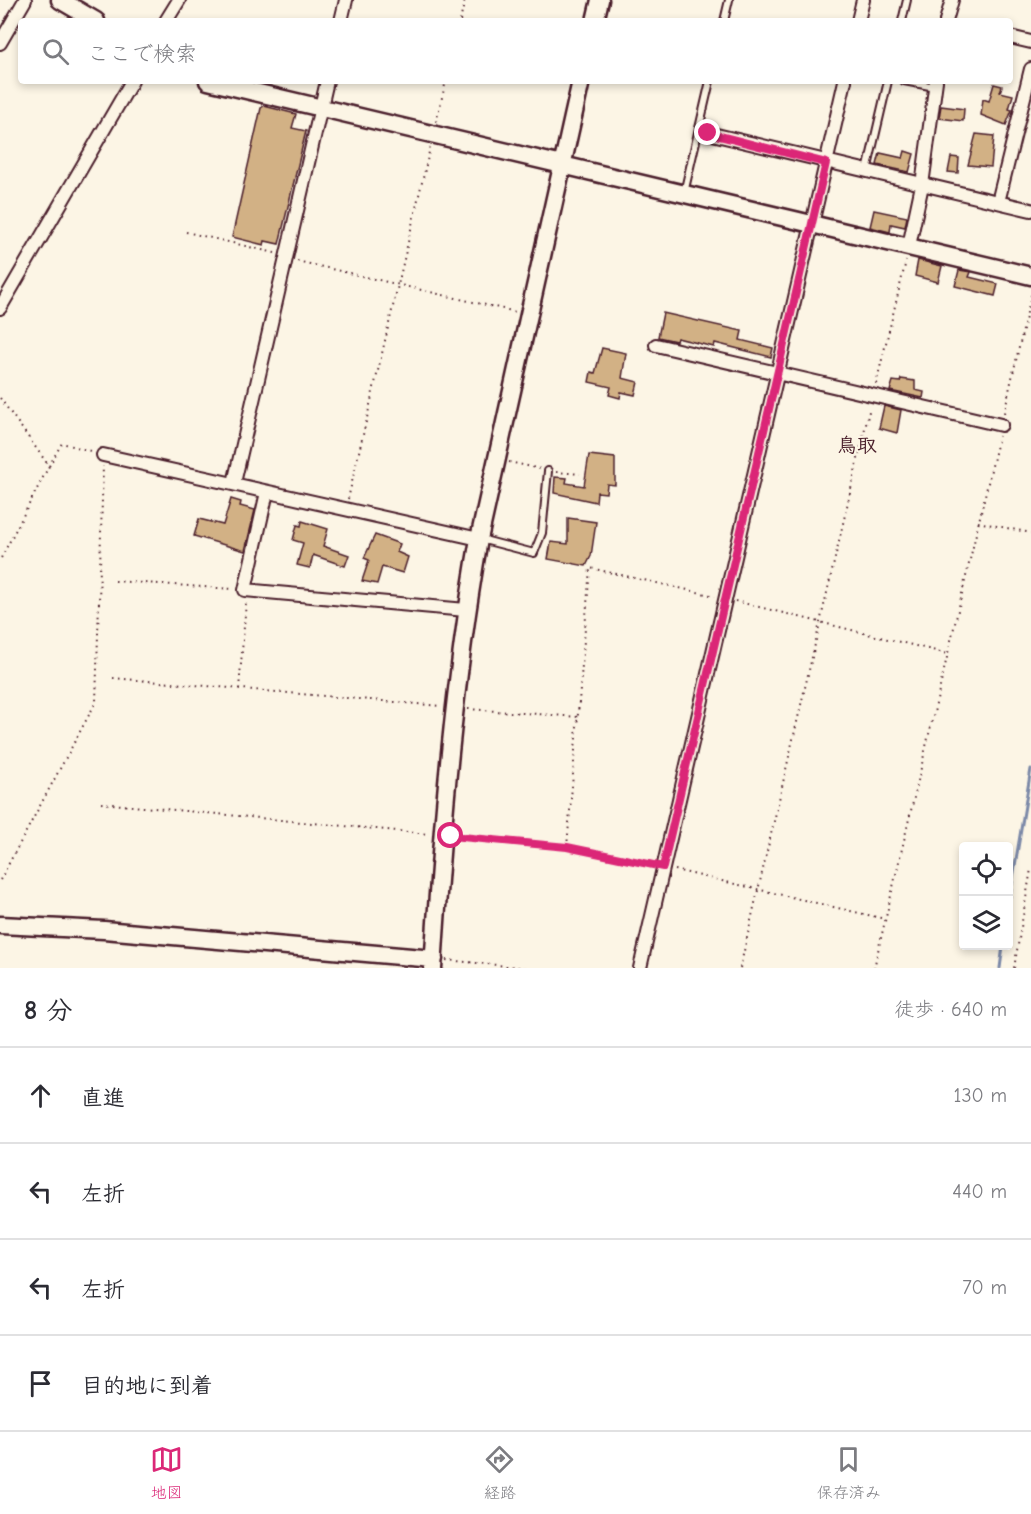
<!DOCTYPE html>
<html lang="ja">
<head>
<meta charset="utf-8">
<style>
  body { margin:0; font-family:"Comic Neue","Klee One",sans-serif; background:#f7f7f7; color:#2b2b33 }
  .controls { position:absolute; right:18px; bottom:18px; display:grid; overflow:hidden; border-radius:6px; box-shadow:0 3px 9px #0003 }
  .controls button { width:54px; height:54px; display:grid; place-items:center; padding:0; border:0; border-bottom:2px solid #e1e1e2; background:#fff; color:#2b2b33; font:30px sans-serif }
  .stop { position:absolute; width:18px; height:18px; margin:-14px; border:4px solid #db2777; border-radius:50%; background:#fff }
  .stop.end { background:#db2777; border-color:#fff; box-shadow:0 2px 6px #0008 }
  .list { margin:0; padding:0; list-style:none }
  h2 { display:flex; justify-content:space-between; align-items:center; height:78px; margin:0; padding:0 24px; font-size:26px }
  h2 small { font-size:20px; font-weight:400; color:#7c7c81 }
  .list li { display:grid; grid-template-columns:39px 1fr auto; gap:18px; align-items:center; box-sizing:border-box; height:96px; padding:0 24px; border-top:2px solid #e1e1e2 }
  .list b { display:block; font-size:22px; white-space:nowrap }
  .list em { font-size:20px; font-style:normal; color:#7c7c81 }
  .icon { flex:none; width:33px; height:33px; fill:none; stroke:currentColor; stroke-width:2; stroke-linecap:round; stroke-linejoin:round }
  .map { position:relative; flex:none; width:1031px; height:968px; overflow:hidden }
  .search { position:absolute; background:#fff; box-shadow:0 3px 9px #0003; left:18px; right:18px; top:18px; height:66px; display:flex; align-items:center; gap:15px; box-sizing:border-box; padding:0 21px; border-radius:6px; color:#7c7c81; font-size:22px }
  .sheet { height:462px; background:#fff }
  nav { display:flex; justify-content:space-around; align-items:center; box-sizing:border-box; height:84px; border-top:2px solid #e1e1e2; background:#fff; font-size:16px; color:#7c7c81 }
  nav a { display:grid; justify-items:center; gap:3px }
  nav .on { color:#db2777 }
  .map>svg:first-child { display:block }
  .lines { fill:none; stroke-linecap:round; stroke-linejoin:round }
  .stream { stroke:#7c89a8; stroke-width:3 }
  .building { fill:#d2b185; stroke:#4a1f2b; stroke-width:1.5 }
  .service-casing { stroke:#4a1f2b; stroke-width:10 }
  .minor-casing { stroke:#4a1f2b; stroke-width:16 }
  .tertiary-casing { stroke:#4a1f2b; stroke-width:21 }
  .path { stroke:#4a1f2b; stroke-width:2; stroke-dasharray:1.5 4.5; stroke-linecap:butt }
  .service { stroke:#fcf5e5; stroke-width:6 }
  .minor { stroke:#fcf5e5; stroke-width:12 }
  .tertiary { stroke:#fcf5e5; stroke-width:16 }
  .route { stroke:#db2777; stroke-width:8 }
  .labels { text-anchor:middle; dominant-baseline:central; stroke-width:4.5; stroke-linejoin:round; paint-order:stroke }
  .neighbourhood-label { font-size:20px; font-weight:bold; fill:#4a1f2b; stroke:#fcf5e5 }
</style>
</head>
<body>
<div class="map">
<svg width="1031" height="968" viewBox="0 0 1031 968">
  <rect width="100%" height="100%" fill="#fcf5e5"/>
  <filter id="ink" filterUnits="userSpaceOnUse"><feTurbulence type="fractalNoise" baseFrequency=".0167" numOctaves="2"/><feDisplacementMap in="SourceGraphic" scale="12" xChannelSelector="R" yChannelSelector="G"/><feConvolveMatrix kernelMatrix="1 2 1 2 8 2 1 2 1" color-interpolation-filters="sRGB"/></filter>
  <g filter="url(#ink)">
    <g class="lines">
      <path class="stream" d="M1008,908L1031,769
        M1000,968L1003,946"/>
    </g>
    <path class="building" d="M994,84L1002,86L1000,92L1013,95L1009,109L1012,110L1006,125L981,115L983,99L989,101Z
      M264,106L296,114L292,128L306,131L279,244L265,241L264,245L232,237L261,108Z
      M941,106L964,109L963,121L939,118Z
      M976,134L994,136L991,167L968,165Z
      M905,151L914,154L909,172L877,165L880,153L903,158Z
      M951,157L959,158L958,173L948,172Z
      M874,210L907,217L905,227L891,224L890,232L870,227Z
      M918,260L942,266L938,282L915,276Z
      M959,270L971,272L969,277L998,284L995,296L955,286Z
      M663,313L742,331L740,340L773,348L771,357L715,343L714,347L677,338L676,341L658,337Z
      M602,348L626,353L622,378L638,382L635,395L621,392L620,398L609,395L611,387L589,382L591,372L595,373Z
      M901,379L915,381V390L924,392L923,398L890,391L893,381L900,382Z
      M884,406L901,410L897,433L879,428Z
      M589,455L615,458V485L607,484L606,493L597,492L596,502L554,493L555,477L567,478L566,483L584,486Z
      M231,499L241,502L240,506L255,510L245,551L194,536L199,519L223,525Z
      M568,518L596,522L591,556L586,566L548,559L551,542L568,544Z
      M302,521L328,529L323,546L349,555L345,566L313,555L310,568L297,565L303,543L293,540L297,525L301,526Z
      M375,535L400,544L397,552L408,557L403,573L382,567L377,584L362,581L369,560L364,558Z"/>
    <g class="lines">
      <g class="service-casing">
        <path id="service" d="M724,21L729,0
          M902,21L907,0
          M904,81L935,87
          M867,171L888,81
          M684,193L710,81
          M480,539L534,553L542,533L548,471"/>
      </g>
      <g class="minor-casing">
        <path id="minor" d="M166,21L179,0
          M341,21L346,0
          M858,21L863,0
          M946,21L952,0
          M1010,37L1031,42
          M0,43L25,0
          M708,133L1031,210
          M998,202L1031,69
          M909,246L922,185L936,81
          M0,308L132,81
          M656,345L1001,425
          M103,455L479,539
          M234,483L327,81
          M267,492L245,590L466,610
          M640,968L845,81"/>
      </g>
      <g class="tertiary-casing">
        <path id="tertiary" d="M60,0L96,21
          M595,21L600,0
          M208,81L1031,276
          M0,925L104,930L434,959
          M433,968C442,824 454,681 479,539L581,81"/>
      </g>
      <path class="path" d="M460,21L465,0
        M436,122L446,81
        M186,232L275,253
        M297,261L516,312
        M876,384L906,261
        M0,398L49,466L0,560
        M1004,413L1031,295
        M509,462L541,469
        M49,466L62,443L94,452
        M556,472L580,474
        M348,499L430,148
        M978,522L1031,533
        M115,581L233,589
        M735,601L948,654
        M113,678L441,706
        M239,689L246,602
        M468,709L579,717
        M101,803L429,834
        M456,836L567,847L651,865
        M567,847L590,568L715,596
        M675,870L885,919
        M0,880L96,702L103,466
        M446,960L527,968
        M740,968L870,407
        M874,968L999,436
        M1014,968L1031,869"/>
      <use href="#service" class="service"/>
      <use href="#minor" class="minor"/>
      <use href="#tertiary" class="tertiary"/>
    </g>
  </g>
  <g class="lines" filter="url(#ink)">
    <path class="route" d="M451,836L567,847L663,867L826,163L708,133"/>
  </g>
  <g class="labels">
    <g class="neighbourhood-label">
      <text x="857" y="445">鳥取</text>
    </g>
  </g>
</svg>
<div class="controls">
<button><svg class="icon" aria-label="locate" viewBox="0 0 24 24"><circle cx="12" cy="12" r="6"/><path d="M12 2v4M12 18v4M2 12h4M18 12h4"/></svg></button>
<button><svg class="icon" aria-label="layers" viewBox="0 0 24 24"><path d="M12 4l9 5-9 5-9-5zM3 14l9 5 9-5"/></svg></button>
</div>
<div class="stop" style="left:451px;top:836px"></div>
<div class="stop end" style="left:708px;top:133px"></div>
<div class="search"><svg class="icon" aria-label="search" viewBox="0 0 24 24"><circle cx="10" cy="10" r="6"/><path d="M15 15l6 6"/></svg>ここで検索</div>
</div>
<section class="sheet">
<h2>8 分<small>徒歩 · 640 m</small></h2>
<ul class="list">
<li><svg class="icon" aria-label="ahead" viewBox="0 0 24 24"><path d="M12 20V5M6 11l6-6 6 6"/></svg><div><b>直進</b></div><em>130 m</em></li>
<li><svg class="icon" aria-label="left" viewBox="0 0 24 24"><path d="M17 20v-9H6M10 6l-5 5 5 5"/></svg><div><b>左折</b></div><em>440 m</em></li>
<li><svg class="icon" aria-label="left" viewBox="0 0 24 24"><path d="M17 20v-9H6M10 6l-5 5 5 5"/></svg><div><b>左折</b></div><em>70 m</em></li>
<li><svg class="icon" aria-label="arrive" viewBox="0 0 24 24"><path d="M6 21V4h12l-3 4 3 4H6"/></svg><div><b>目的地に到着</b></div></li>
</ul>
</section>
<nav>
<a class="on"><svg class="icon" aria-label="map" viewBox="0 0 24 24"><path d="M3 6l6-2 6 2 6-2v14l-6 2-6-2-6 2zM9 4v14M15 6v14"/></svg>地図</a>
<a><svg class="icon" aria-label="directions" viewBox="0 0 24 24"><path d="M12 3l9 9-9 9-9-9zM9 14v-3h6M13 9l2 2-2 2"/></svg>経路</a>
<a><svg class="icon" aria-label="saved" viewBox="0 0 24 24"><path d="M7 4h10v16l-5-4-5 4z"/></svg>保存済み</a>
</nav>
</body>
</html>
